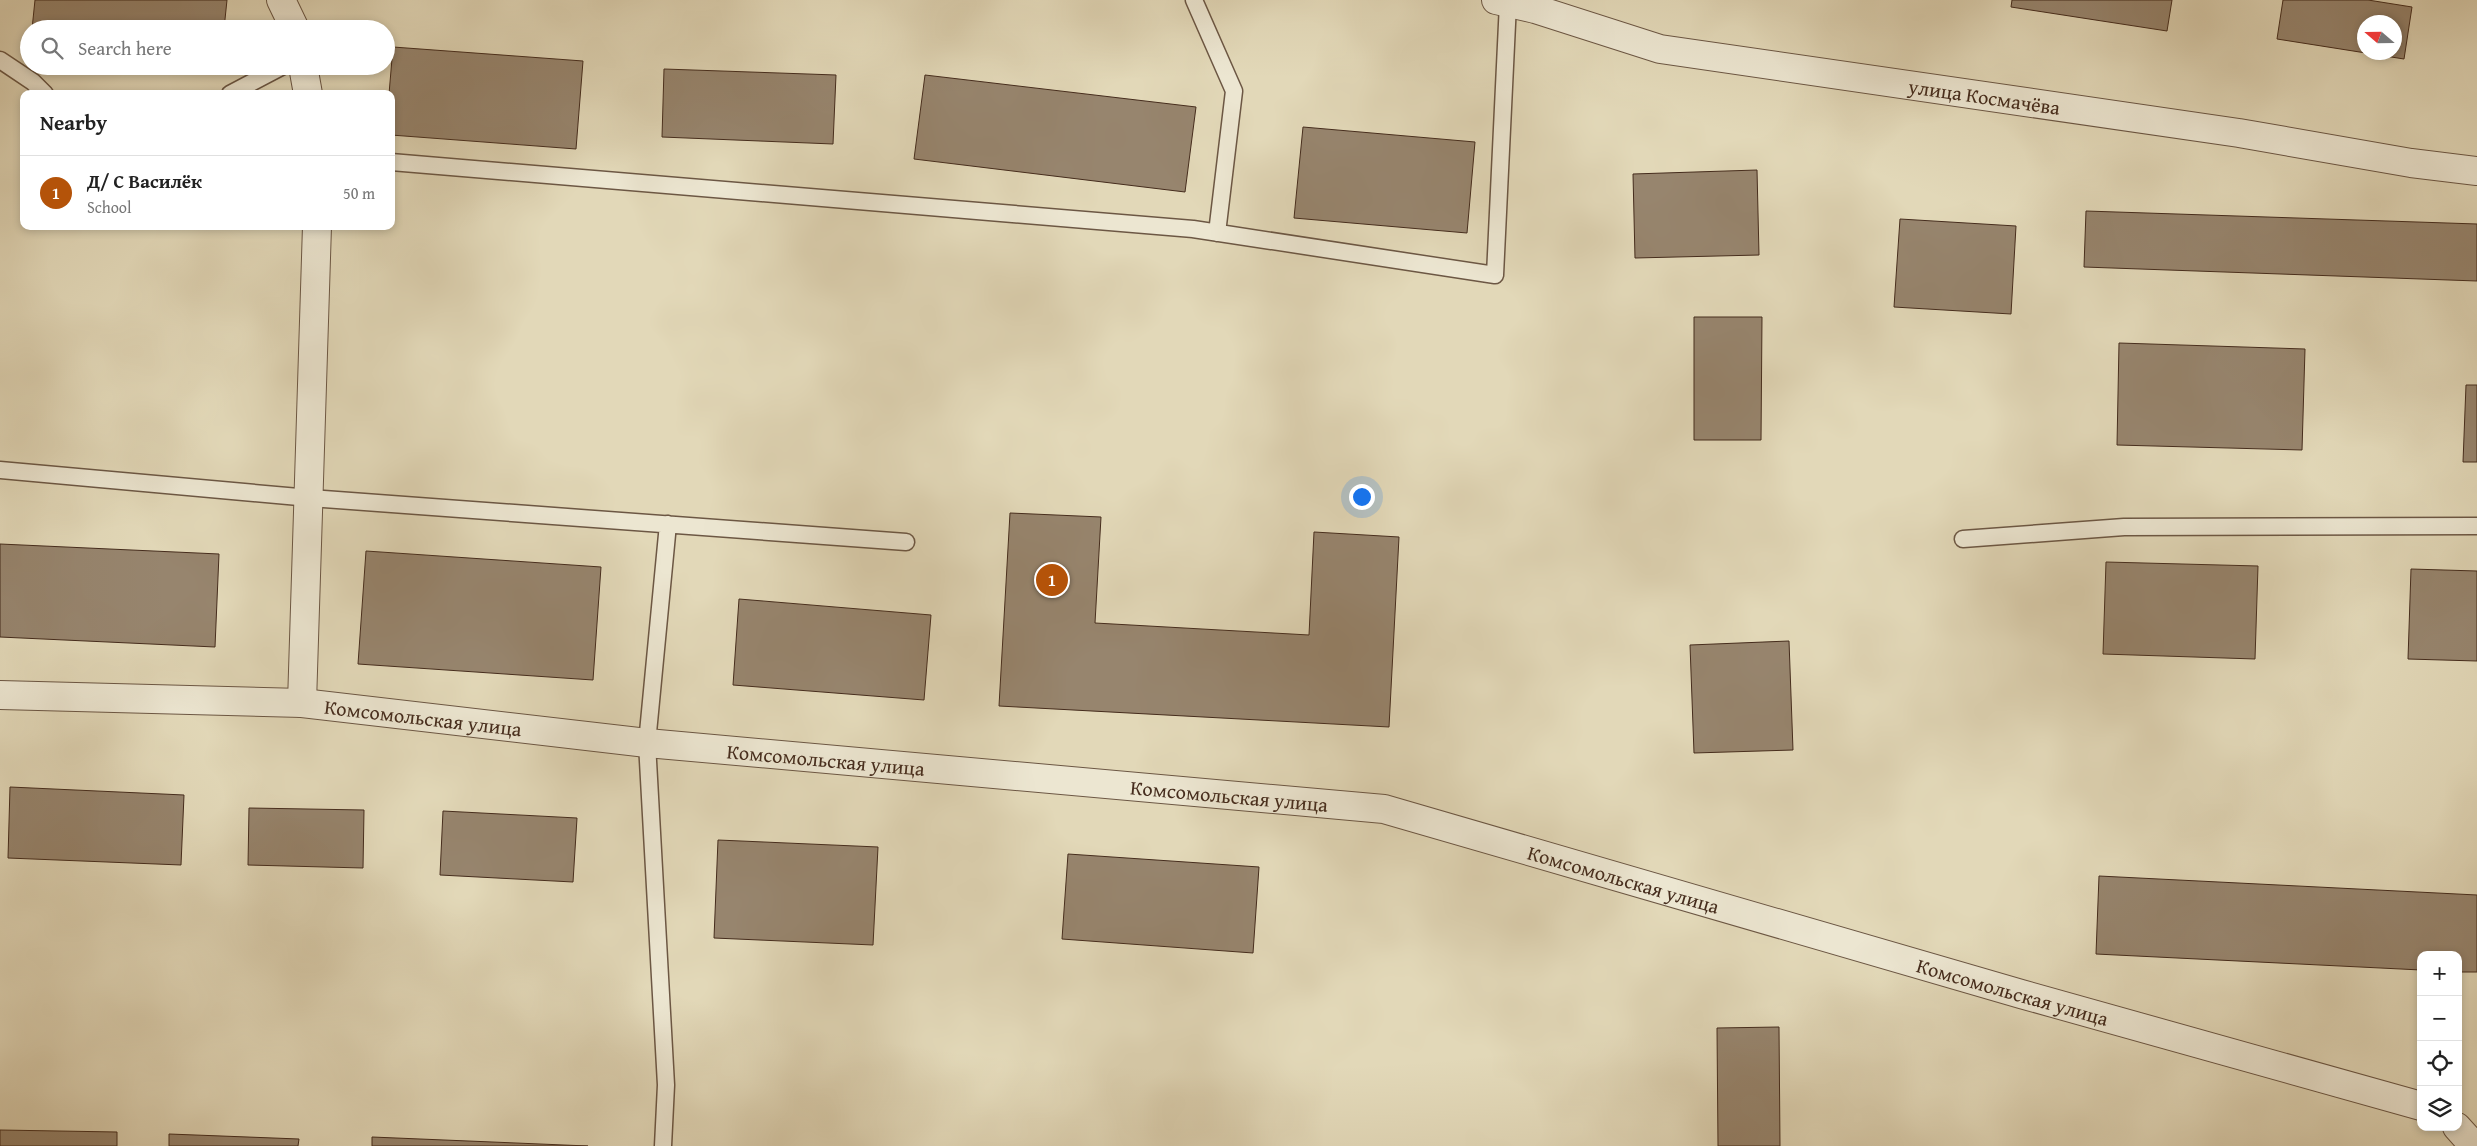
<!DOCTYPE html>
<html lang="en">
<head>
<meta charset="utf-8">
<style>
  body { margin:0; font-family:"Gentium Book Plus",serif; background:#f2f2f2; color:#222 }
  .controls { position:absolute; right:15px; bottom:15px; display:grid; overflow:hidden; border-radius:10px; box-shadow:0 2px 8px #0003 }
  .controls button { width:45px; height:45px; display:grid; place-items:center; padding:0; border:0; border-bottom:1px solid #e0e0e0; background:#fff; color:#222; font:25px sans-serif }
  .compass { position:absolute; left:2357px; top:15px; width:45px; height:45px; border-radius:50%; background:#fff; box-shadow:0 2px 8px #0003; rotate:290deg }
  .you { position:absolute; left:1361px; top:496px; width:18px; height:18px; margin:-12px; border:4px solid #fff; border-radius:50%; background:#1a73e8; box-shadow:0 0 0 8px #1a73e833 }
  .badge { display:grid; place-items:center; width:32px; height:32px; border-radius:50%; background:#b45309; color:#fff; font-size:16px; font-weight:700 }
  .pin { position:absolute; translate:-50% -50%; border:2px solid #fff; box-shadow:0 1px 5px #0006 }
  .list { margin:0; padding:0; list-style:none }
  h2 { display:flex; justify-content:space-between; align-items:center; height:65px; margin:0; padding:0 20px; font-size:21px }
  h2 small { font-size:16px; font-weight:400; color:#767676 }
  .list li { display:grid; grid-template-columns:32px 1fr auto; gap:15px; align-items:center; box-sizing:border-box; height:75px; padding:0 20px; border-top:1px solid #e0e0e0 }
  .list b { display:block; font-size:19px; white-space:nowrap }
  .list p { margin:0; font-size:16px; white-space:nowrap; color:#767676 }
  .list em { font-size:16px; font-style:normal; color:#767676 }
  .icon { flex:none; width:28px; height:28px; fill:none; stroke:currentColor; stroke-width:2; stroke-linecap:round; stroke-linejoin:round }
  .map { position:relative; flex:none; width:2477px; height:1146px; overflow:hidden }
  .search { position:absolute; background:#fff; box-shadow:0 2px 8px #0003; left:20px; top:20px; width:375px; height:55px; display:flex; align-items:center; gap:12px; box-sizing:border-box; padding:0 18px; border-radius:28px; color:#767676; font-size:19px }
  .panel { position:absolute; background:#fff; box-shadow:0 2px 8px #0003; left:20px; top:90px; width:375px; height:140px; border-radius:10px }
  .map>svg:first-child { display:block }
  .building { fill:#97856e; stroke:#452c1d; fill-rule:evenodd }
  .lines { fill:none; stroke-linecap:round; stroke-linejoin:round }
  .service-casing { stroke:#6c5744; stroke-width:19 }
  .minor-casing { stroke:#6c5744; stroke-width:30 }
  .service { stroke:#ece6d1; stroke-width:16 }
  .minor { stroke:#ece6d1; stroke-width:28 }
  .labels { text-anchor:middle; dominant-baseline:central; stroke-width:4; stroke-linejoin:round; paint-order:stroke }
  .street-label { font-size:20px; fill:#452c1d; stroke:#ece6d1 }
</style>
</head>
<body>
<div class="map">
<svg width="2477" height="1146" viewBox="0 0 2477 1146">
  <rect width="100%" height="100%" fill="#e2d8b8"/>
  <filter id="stains"><feTurbulence type="fractalNoise" baseFrequency=".004" numOctaves="4"/><feColorMatrix values="0 0 0 0 .2 0 0 0 0 .09 0 0 0 0 .02 0 0 0 .5 -.17"/></filter>
  <radialGradient id="worn" r=".72"><stop offset=".6" stop-color="#630" stop-opacity="0"/><stop offset="1" stop-color="#630" stop-opacity=".3"/></radialGradient>
  <path class="building" d="M35,0H227L224,29H32Z
    M2012,0H2172L2167,31L2011,7Z
    M2283,0H2368L2412,7L2404,59L2277,39ZM2364,22H2394V52H2364Z
    M393,47L583,61L576,149L391,135V94H389Z
    M664,69L836,75L833,144L662,137Z
    M925,75L1196,107L1185,192L914,159Z
    M1303,127L1475,142L1467,233L1294,218Z
    M1757,170L1759,255L1635,258L1633,174Z
    M2086,211L2477,224V281L2084,267Z
    M1900,219L2016,226L2011,314L1894,307Z
    M1694,317H1762L1761,440H1694Z
    M2119,343L2305,349L2302,450L2117,445Z
    M2466,385H2477V462H2463Z
    M1010,513L1101,517L1095,623L1309,635L1314,532L1399,537L1389,727L999,706Z
    M0,544L219,554L215,647L0,637Z
    M366,551L601,567L593,680L358,664Z
    M2106,562L2258,566L2255,659L2103,654Z
    M2411,569L2477,571V661L2408,659Z
    M739,599L931,615L924,700L733,685Z
    M1789,641L1793,750L1694,753L1690,645Z
    M10,787L184,795L181,865L8,858Z
    M249,808L364,810L363,868L248,865Z
    M443,811L577,818L573,882L440,875Z
    M718,840L878,847L873,945L714,938Z
    M1068,854L1259,867L1253,953L1062,939Z
    M2099,876L2477,895V972H2458V955H2421V970L2096,954Z
    M1779,1027L1780,1146H1718L1717,1028Z
    M0,1130L117,1132V1146H0Z
    M169,1134L299,1139L298,1146H169Z
    M372,1137L588,1146H372Z"/>
  <g class="lines">
    <g class="service-casing">
      <path id="service" d="M1194,0L1234,91L1217,233
        M0,60L33,82L45,94
        M230,94L283,66
        M391,162L1193,229L1495,275L1508,3
        M0,470L310,498L906,542
        M1963,539L2124,527L2477,526
        M663,1146L666,1085L647,743L668,524"/>
    </g>
    <g class="minor-casing">
      <g id="minor">
        <path d="M281,0L295,29"/>
        <path id="s1" d="M1496,0L1535,9L1660,49L2239,133L2411,163L2477,171"/>
        <path d="M303,66L308,94"/>
        <path id="s2" d="M0,695L302,703L647,743L1384,809L2021,994L2421,1106"/>
        <path d="M302,703L317,226"/>
        <path d="M2457,1127L2474,1146"/>
      </g>
    </g>
    <use href="#service" class="service"/>
    <use href="#minor" class="minor"/>
  </g>
  <g class="labels">
    <g class="street-label">
      <text stroke="none"><textPath href="#s1" startOffset="499">улица Космачёва</textPath></text>
      <text stroke="none"><textPath href="#s2" startOffset="424">Комсомольская улица</textPath></text>
      <text stroke="none"><textPath href="#s2" startOffset="829">Комсомольская улица</textPath></text>
      <text stroke="none"><textPath href="#s2" startOffset="1234">Комсомольская улица</textPath></text>
      <text stroke="none"><textPath href="#s2" startOffset="1639">Комсомольская улица</textPath></text>
      <text stroke="none"><textPath href="#s2" startOffset="2044">Комсомольская улица</textPath></text>
    </g>
  </g>
  <rect width="100%" height="100%" filter="url(#stains)"/>
  <rect width="100%" height="100%" fill="url(#worn)"/>
</svg>
<div class="controls">
<button>+</button>
<button>−</button>
<button><svg class="icon" aria-label="locate" viewBox="0 0 24 24"><circle cx="12" cy="12" r="6"/><path d="M12 2v4M12 18v4M2 12h4M18 12h4"/></svg></button>
<button><svg class="icon" aria-label="layers" viewBox="0 0 24 24"><path d="M12 4l9 5-9 5-9-5zM3 14l9 5 9-5"/></svg></button>
</div>
<svg class="compass" viewBox="-18 -18 36 36"><path d="M0-13l5 13h-10z" fill="#e53935"/><path d="M0 13l5-13h-10z" fill="#767676"/></svg>
<div class="you"></div>
<div class="pin badge" style="left:1052px;top:580px">1</div>
<div class="search"><svg class="icon" aria-label="search" viewBox="0 0 24 24"><circle cx="10" cy="10" r="6"/><path d="M15 15l6 6"/></svg>Search here</div>
<section class="panel">
<h2>Nearby<small></small></h2>
<ul class="list">
<li><span class="badge">1</span><div><b>Д/ С Василёк</b><p>School</p></div><em>50 m</em></li>
</ul>
</section>
</div>
</body>
</html>
